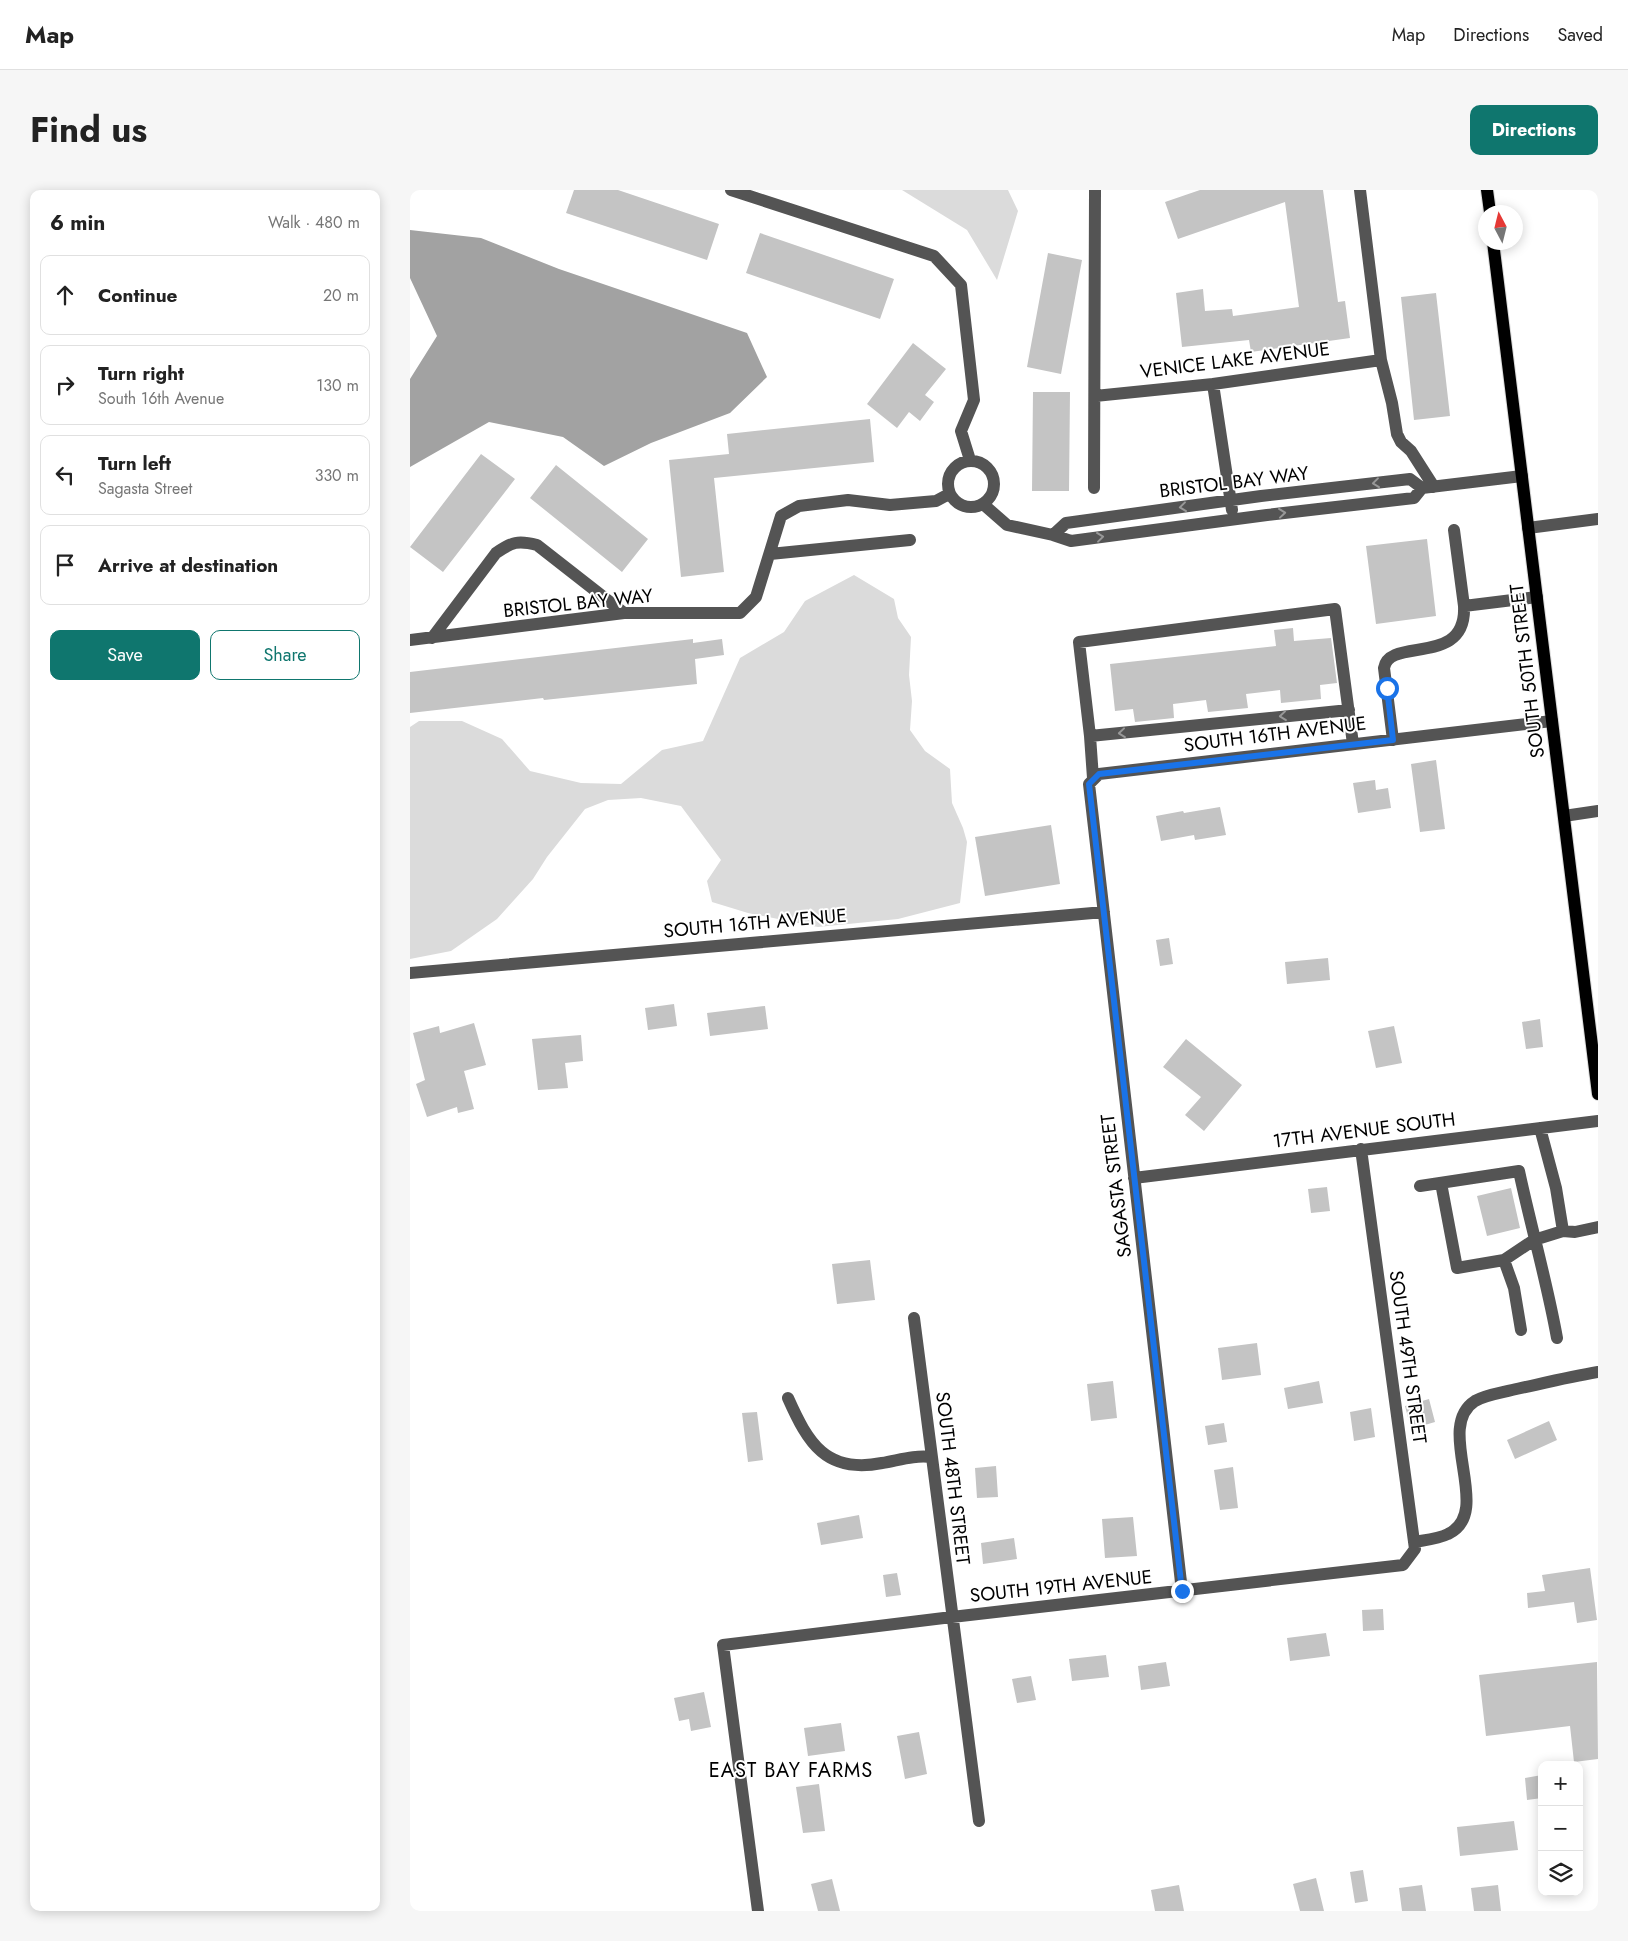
<!DOCTYPE html>
<html lang="en">
<head>
<meta charset="utf-8">
<style>
  body { margin:0; font-family:Jost,sans-serif; background:#f6f6f6; color:#222 }
  .controls { position:absolute; right:15px; bottom:15px; display:grid; overflow:hidden; border-radius:10px; box-shadow:0 2px 12px #0003 }
  .controls button { width:45px; height:45px; display:grid; place-items:center; padding:0; border:0; border-bottom:1px solid #e0e0e0; background:#fff; color:#222; font:25px sans-serif }
  .compass { position:absolute; left:1068px; top:15px; width:45px; height:45px; border-radius:50%; background:#fff; box-shadow:0 2px 12px #0003; rotate:353deg }
  .stop { position:absolute; width:15px; height:15px; margin:-11px; border:4px solid #1a73e8; border-radius:50%; background:#fff }
  .stop.end { background:#1a73e8; border-color:#fff; box-shadow:0 1px 5px #0008 }
  .list { margin:0; padding:0; list-style:none }
  h2 { display:flex; justify-content:space-between; align-items:center; height:65px; margin:0; padding:0 20px; font-size:21px }
  h2 small { font-size:16px; font-weight:400; color:#767676 }
  .list li { display:grid; grid-template-columns:32px 1fr auto; gap:15px; align-items:center; box-sizing:border-box; height:80px; margin:0 10px 10px; padding:0 10px; border:1px solid #e0e0e0; border-radius:10px }
  .list b { display:block; font-size:19px; white-space:nowrap }
  .list p { margin:0; font-size:16px; white-space:nowrap; color:#767676 }
  .list em { font-size:16px; font-style:normal; color:#767676 }
  .actions { display:flex; gap:10px; padding:15px 20px }
  .actions a { flex:1; padding:11px 0; border:1px solid #0f766e; border-radius:10px; text-align:center; font-size:18px; color:#0f766e }
  .actions .main { background:#0f766e; color:#fff }
  .icon { flex:none; width:28px; height:28px; fill:none; stroke:currentColor; stroke-width:2; stroke-linecap:round; stroke-linejoin:round }
  .map { position:relative; flex:none; width:1188px; height:1721px; overflow:hidden; border-radius:10px }
  header { display:flex; align-items:center; gap:30px; box-sizing:border-box; height:70px; padding:0 25px; background:#fff; border-bottom:1px solid #e0e0e0 }
  header strong { font-size:24px }
  nav { display:flex; gap:28px; margin-inline-start:auto; font-size:18px }
  .intro { display:flex; align-items:center; justify-content:space-between; box-sizing:border-box; height:120px; padding:0 30px }
  h1 { margin:0; font-size:35px }
  .button { padding:12px 22px; border-radius:10px; background:#0f766e; color:#fff; font-size:18px; font-weight:700 }
  main { display:flex; gap:30px; padding:0 30px }
  aside { flex:1; background:#fff; border-radius:10px; box-shadow:0 2px 12px #0003 }
  .map>svg:first-child { display:block }
  .green { fill:#dbdbdb }
  .water { fill:#a2a2a2 }
  .building { fill:#c4c4c4 }
  .lines { fill:none; stroke-linecap:round; stroke-linejoin:round }
  .major-casing { stroke:#dbdbdb; stroke-width:14 }
  .minor { stroke:#545454; stroke-width:12 }
  .major { stroke:#000; stroke-width:12 }
  .oneway { stroke:#989898 }
  .route { stroke:#1a73e8; stroke-width:6 }
  .labels { text-anchor:middle; dominant-baseline:central; stroke-width:4; stroke-linejoin:round; paint-order:stroke }
  .street-label { font-size:19px; fill:#000; stroke:#fff }
  .neighbourhood-label { font-size:20px; letter-spacing:1px; fill:#000; stroke:#fff }
</style>
</head>
<body>
<header>
<strong>Map</strong>
<nav><a>Map</a><a>Directions</a><a>Saved</a></nav>
</header>
<div class="intro"><h1>Find us</h1><a class="button">Directions</a></div>
<main>
<aside>
<h2>6 min<small>Walk · 480 m</small></h2>
<ul class="list">
<li><svg class="icon" aria-label="ahead" viewBox="0 0 24 24"><path d="M12 20V5M6 11l6-6 6 6"/></svg><div><b>Continue</b></div><em>20 m</em></li>
<li><svg class="icon" aria-label="right" viewBox="0 0 24 24"><path d="M7 20v-9h11M14 6l5 5-5 5"/></svg><div><b>Turn right</b><p>South 16th Avenue</p></div><em>130 m</em></li>
<li><svg class="icon" aria-label="left" viewBox="0 0 24 24"><path d="M17 20v-9H6M10 6l-5 5 5 5"/></svg><div><b>Turn left</b><p>Sagasta Street</p></div><em>330 m</em></li>
<li><svg class="icon" aria-label="arrive" viewBox="0 0 24 24"><path d="M6 21V4h12l-3 4 3 4H6"/></svg><div><b>Arrive at destination</b></div></li>
</ul>
<div class="actions"><a class="main">Save</a><a>Share</a></div>
</aside>
<div class="map">
<svg width="1188" height="1721" viewBox="0 0 1188 1721">
  <rect width="100%" height="100%" fill="#fff"/>
  <path class="green" d="M492,0H598L608,21L587,90L557,40Z
    M444,385L484,409L488,428L501,447L499,485L502,511L500,540L515,561L540,579L542,613L553,638L557,652L550,713L488,729L408,737L338,723L302,712L297,691L311,670L271,616L231,608L198,610L175,619L137,667L123,689L87,729L41,761L0,769V537L9,531H52L92,549L120,581L171,593L211,594L252,560L293,551L330,468L374,442L395,411Z"/>
  <path class="water" d="M0,40L71,48L149,79L337,143L357,187L320,223L241,253L194,276L153,247L79,232L0,277V189L27,146L0,88Z"/>
  <path class="building" d="M164,0H208L309,34L297,70L156,23Z
    M790,0H913L928,112L935,111L940,148L841,162L839,150L772,157L766,103L793,99L795,121L822,119L823,126L889,117L875,12L768,49L755,12Z
    M350,43L484,89L470,129L336,83Z
    M638,63L672,70L651,184L617,177Z
    M1026,103L1040,226L1004,230L991,107Z
    M503,153L536,179L515,205L524,212L510,231L499,222L487,238L457,214Z
    M623,202H660L659,301H622Z
    M460,229L464,272L304,288L314,382L271,387L259,270L319,264L317,244Z
    M71,264L105,289L33,382L0,357Z
    M146,275L238,349L212,382L120,308Z
    M1017,349L1026,426L966,434L956,356Z
    M883,438L884,451L921,448L927,493L910,495L911,509L871,513L870,500L836,504L838,518L798,522L796,510L763,514L764,528L725,532L723,519L705,521L700,474L866,456L864,440Z
    M283,449V453L312,449L314,465L285,469L287,494L134,510L133,508L0,523V482Z
    M1026,570L1035,639L1010,642L1001,574Z
    M965,590L966,600L978,598L981,618L948,623L943,593Z
    M810,617L816,645L785,650L784,645L751,651L746,626L773,621L774,623Z
    M641,635L650,694L575,706L565,647Z
    M759,748L763,774L750,776L746,750Z
    M918,768L920,790L877,794L875,772Z
    M264,814L267,836L238,840L235,818Z
    M355,816L358,839L300,846L297,823Z
    M1130,829L1133,857L1116,859L1112,832Z
    M64,833L76,875L54,881L64,919L48,923L47,917L17,927L6,894L15,890L3,843L29,836L30,843Z
    M984,836L992,873L966,878L958,841Z
    M171,845L173,871L155,873L158,898L128,900L122,849Z
    M776,849L832,895L794,941L775,925L791,907L753,877Z
    M917,997L920,1021L901,1023L898,999Z
    M1101,998L1110,1038L1077,1046L1067,1006Z
    M460,1070L465,1110L427,1114L422,1074Z
    M847,1153L851,1185L812,1190L808,1158Z
    M703,1191L707,1228L681,1231L677,1194Z
    M909,1191L913,1213L878,1219L874,1198Z
    M1019,1209L1025,1232L1001,1239L995,1216Z
    M961,1218L965,1247L944,1251L940,1222Z
    M347,1222L353,1270L338,1272L332,1223Z
    M1139,1231L1147,1250L1105,1269L1097,1250Z
    M814,1233L817,1252L798,1255L795,1236Z
    M586,1276L588,1307L567,1308L565,1278Z
    M823,1277L828,1318L810,1320L804,1280Z
    M449,1325L453,1348L411,1355L407,1333Z
    M723,1327L727,1366L695,1368L692,1329Z
    M604,1348L607,1369L573,1374L571,1353Z
    M1180,1378L1187,1430L1167,1433L1164,1412L1118,1418L1117,1403L1135,1401L1132,1385Z
    M487,1383L491,1405L476,1407L473,1385Z
    M973,1419L974,1440L953,1441L952,1420Z
    M916,1443L920,1466L880,1471L877,1448Z
    M696,1465L699,1487L662,1491L659,1469Z
    M756,1472L760,1496L731,1500L728,1476Z
    M1187,1472L1188,1569L1164,1572L1160,1536L1076,1546L1069,1485Z
    M621,1486L626,1510L607,1513L602,1489Z
    M294,1502L301,1537L281,1541L279,1529L269,1531L264,1508Z
    M431,1533L435,1561L398,1566L394,1538Z
    M509,1542L517,1584L495,1589L487,1546Z
    M1132,1585V1608L1117,1610L1115,1588Z
    M409,1594L415,1641L393,1643L386,1597Z
    M1104,1631L1108,1660L1050,1666L1047,1637Z
    M953,1680L958,1711L945,1713L940,1682Z
    M906,1688L914,1721H890L883,1694Z
    M422,1689L430,1721H408L401,1694Z
    M769,1695L774,1721H745L741,1700Z
    M1012,1695L1016,1721H992L989,1698Z
    M1088,1695L1091,1721H1064L1061,1698Z"/>
  <g class="lines">
    <g class="major-casing">
      <path id="major" d="M1077,0L1080,22
        M1083,52L1188,904"/>
    </g>
    <path class="minor" d="M321,0L524,66L551,95L564,210L551,241L560,270
      M950,0L971,170L982,213L987,244L991,252L1001,261L1024,297
      M803,194L822,320
      M685,206L803,194L971,170
      M538 294a23 23 0 1 1 46 0a23 23 0 1 1-46 0Z
      M684,298L685,0
      M573,314L597,335L643,345L661,351L857,325L1004,308L1012,298
      M1118,338L1188,329
      M643,345L656,333L851,306L1000,289L1012,298L1112,286
      M360,364L500,350
      M1054,416L1127,407
      M22,448L86,363C102,352 108,350 127,355L214,423
      M0,450L214,423H330L346,407L371,326L389,316L438,310L480,315L526,311L539,304
      M680,546L939,520
      M983,550L974,478C979,446 1057,478 1054,416L1044,340
      M683,588L680,546L669,452L925,419L943,554
      M1154,626L1188,621
      M0,783L694,722
      M1130,938L1146,998L1153,1041L1165,1042L1188,1037
      M724,988L1188,931
      M1031,993L1047,1078L1094,1070L1124,1050L1153,1041
      M1010,996L1109,981C1121,1037 1137,1092 1147,1148
      M1094,1070L1104,1098L1111,1140
      M504,1128L569,1631
      M378,1208C398,1253 416,1284 472,1273C490,1270 503,1265 522,1267
      M1004,1352C1015,1350 1028,1349 1038,1344C1085,1322 1023,1238 1065,1211C1075,1205 1090,1203 1102,1200C1130,1194 1159,1187 1188,1182
      M772,1401L679,594L689,584L1142,531
      M348,1721L313,1455L542,1427L993,1375L1005,1359L951,959"/>
    <use href="#major" class="major"/>
  </g>
  <defs><path id="oneway-chevron" d="M-2-3.5L2.5 0L-2 3.5" fill="none" stroke-width="1.6" stroke-linecap="round" stroke-linejoin="round" transform="scale(1.25)"/></defs>
  <g class="oneway">
    <use href="#oneway-chevron" transform="translate(966 293) rotate(173)"/>
    <use href="#oneway-chevron" transform="translate(773 317) rotate(173)"/>
    <use href="#oneway-chevron" transform="translate(872 323) rotate(-6)"/>
    <use href="#oneway-chevron" transform="translate(690 347) rotate(-7)"/>
    <use href="#oneway-chevron" transform="translate(873 526) rotate(174)"/>
    <use href="#oneway-chevron" transform="translate(712 543) rotate(174)"/>
  </g>
  <g class="lines">
    <path class="route" d="M772,1401L679,594L689,584L983,550L977,498"/>
  </g>
  <g class="labels">
    <g class="street-label">
      <text transform="translate(825 170) rotate(-7)">VENICE LAKE AVENUE</text>
      <text transform="translate(824 292) rotate(-7)">BRISTOL BAY WAY</text>
      <text transform="translate(168 413) rotate(-6)">BRISTOL BAY WAY</text>
      <text transform="translate(1117 481) rotate(-97)">SOUTH 50TH STREET</text>
      <text transform="translate(865 544) rotate(-7)">SOUTH 16TH AVENUE</text>
      <text transform="translate(345 733) rotate(-5)">SOUTH 16TH AVENUE</text>
      <text transform="translate(954 940) rotate(-7)">17TH AVENUE SOUTH</text>
      <text transform="translate(706 996) rotate(-97)">SAGASTA STREET</text>
      <text transform="translate(998 1167) rotate(82)">SOUTH 49TH STREET</text>
      <text transform="translate(543 1288) rotate(83)">SOUTH 48TH STREET</text>
      <text transform="translate(651 1396) rotate(-6)">SOUTH 19TH AVENUE</text>
    </g>
    <g class="neighbourhood-label">
      <text x="381" y="1580">EAST BAY FARMS</text>
    </g>
  </g>
</svg>
<div class="controls">
<button>+</button>
<button>−</button>
<button><svg class="icon" aria-label="layers" viewBox="0 0 24 24"><path d="M12 4l9 5-9 5-9-5zM3 14l9 5 9-5"/></svg></button>
</div>
<svg class="compass" viewBox="-18 -18 36 36"><path d="M0-13l5 13h-10z" fill="#e53935"/><path d="M0 13l5-13h-10z" fill="#767676"/></svg>
<div class="stop" style="left:977px;top:498px"></div>
<div class="stop end" style="left:772px;top:1401px"></div>
</div>
</main>
</body>
</html>
